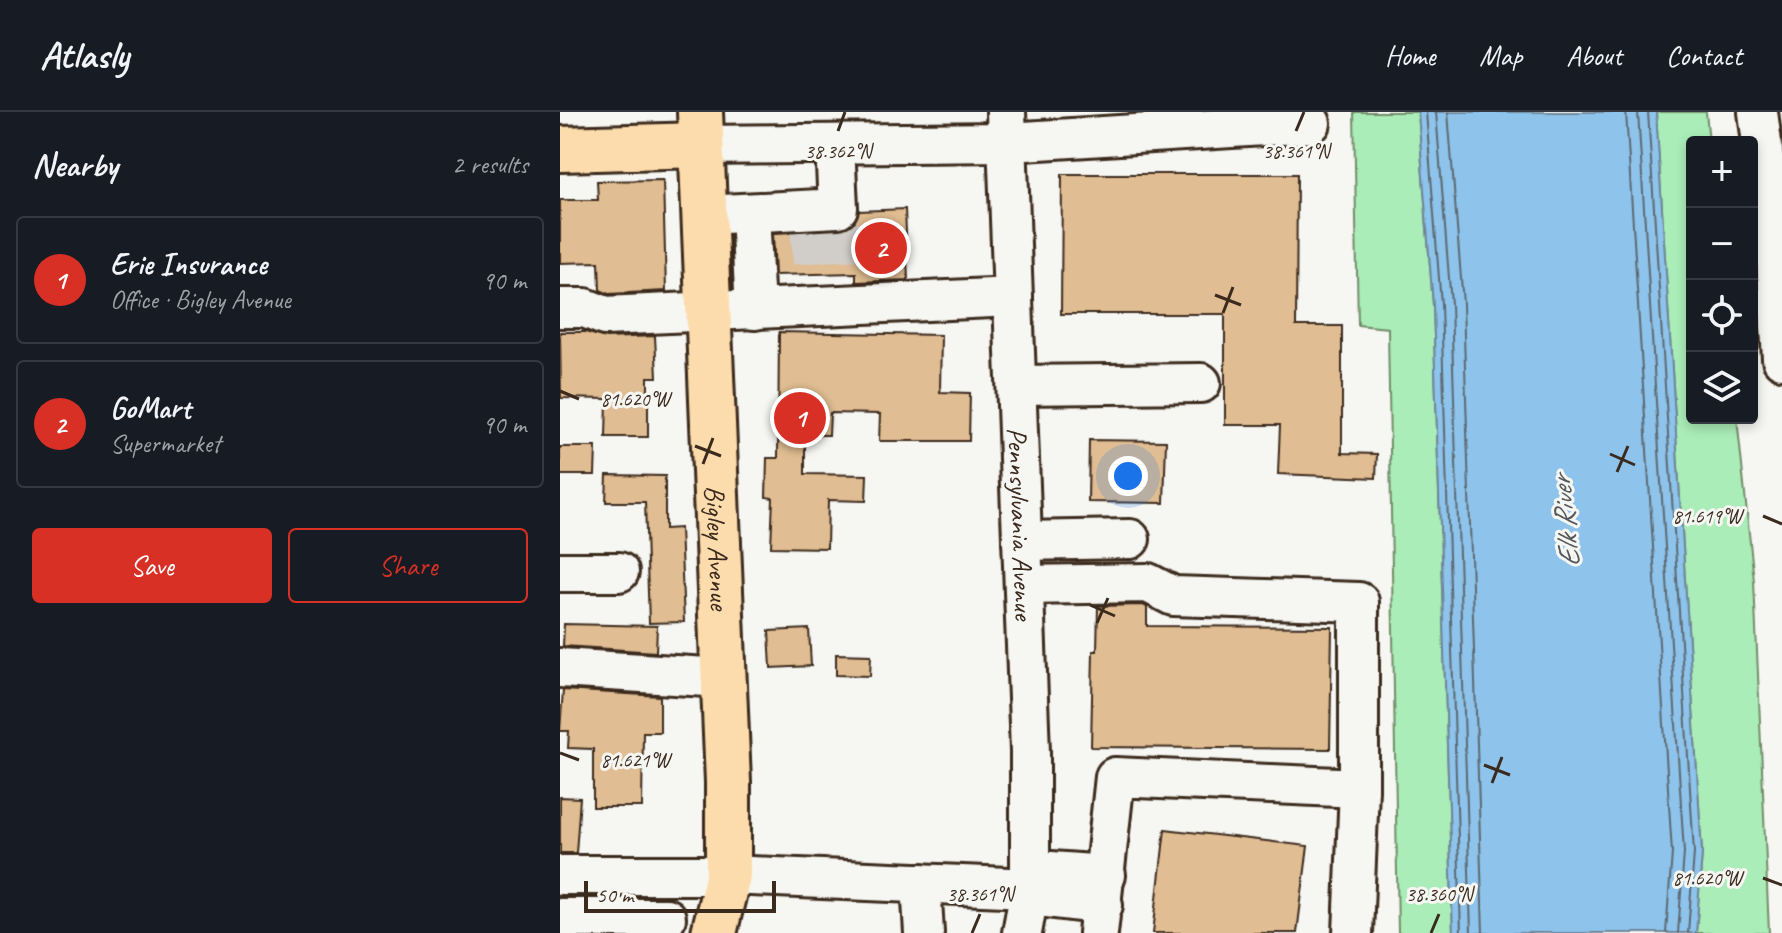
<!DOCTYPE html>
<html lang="en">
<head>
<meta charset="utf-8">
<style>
  body { margin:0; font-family:Caveat,sans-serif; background:#242831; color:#f1f3f6 }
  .controls { position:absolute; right:24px; top:24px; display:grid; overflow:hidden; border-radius:8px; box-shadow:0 4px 12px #0003 }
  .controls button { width:72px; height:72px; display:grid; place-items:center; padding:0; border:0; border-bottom:2px solid #363941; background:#171b24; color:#f1f3f6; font:40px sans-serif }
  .scale { position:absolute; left:24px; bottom:20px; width:192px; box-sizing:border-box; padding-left:8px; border:4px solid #3b2a1e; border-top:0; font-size:22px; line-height:28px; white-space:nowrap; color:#3b2a1e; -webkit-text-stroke:6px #f6f6f2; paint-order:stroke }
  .you { position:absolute; left:568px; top:364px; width:28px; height:28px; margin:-20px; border:6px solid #fff; border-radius:50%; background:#1a73e8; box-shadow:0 0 0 12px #1a73e833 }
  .badge { display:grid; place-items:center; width:52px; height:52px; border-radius:50%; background:#d93025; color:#fff; font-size:26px; font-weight:700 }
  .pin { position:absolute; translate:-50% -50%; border:4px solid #fff; box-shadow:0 2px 8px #0006 }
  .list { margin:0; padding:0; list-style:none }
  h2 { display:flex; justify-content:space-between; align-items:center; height:104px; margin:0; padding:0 32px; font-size:34px }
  h2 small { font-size:26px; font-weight:400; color:#9ea1a6 }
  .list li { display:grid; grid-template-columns:52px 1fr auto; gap:24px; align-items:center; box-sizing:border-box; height:128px; margin:0 16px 16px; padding:0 16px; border:2px solid #363941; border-radius:8px }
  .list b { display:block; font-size:30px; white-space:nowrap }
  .list p { margin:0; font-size:26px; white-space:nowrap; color:#9ea1a6 }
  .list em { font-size:26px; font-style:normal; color:#9ea1a6 }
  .actions { display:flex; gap:16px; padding:24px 32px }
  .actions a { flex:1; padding:18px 0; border:2px solid #d93025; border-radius:8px; text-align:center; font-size:28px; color:#d93025 }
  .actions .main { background:#d93025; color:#fff }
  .icon { flex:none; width:44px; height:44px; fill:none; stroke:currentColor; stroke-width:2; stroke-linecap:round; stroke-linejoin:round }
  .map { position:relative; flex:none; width:1222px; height:821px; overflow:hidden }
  header { display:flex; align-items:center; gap:48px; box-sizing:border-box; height:112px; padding:0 40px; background:#171b24; border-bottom:2px solid #363941 }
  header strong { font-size:38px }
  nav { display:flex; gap:44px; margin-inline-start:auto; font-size:28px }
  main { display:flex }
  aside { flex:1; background:#171b24 }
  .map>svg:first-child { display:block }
  .green { fill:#aaedb8; stroke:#728c6b; stroke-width:2 }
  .water { fill:#8ec4ec; stroke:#6d869a; stroke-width:2 }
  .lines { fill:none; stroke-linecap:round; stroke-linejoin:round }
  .shore { stroke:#5c6870; stroke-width:2 }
  .building { fill:#e0bd92; stroke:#3b2a1e; stroke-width:2 }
  .minor-tunnel { stroke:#d1cdc8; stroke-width:38; stroke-dasharray:38 19; stroke-linecap:butt }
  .minor-casing { stroke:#3b2a1e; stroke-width:44 }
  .major-casing { stroke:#3b2a1e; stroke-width:50 }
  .minor { stroke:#f6f6f2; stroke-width:38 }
  .major { stroke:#fcdcac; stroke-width:44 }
  .ticks { fill:none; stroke:#3b2a1e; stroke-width:3 }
  .labels { text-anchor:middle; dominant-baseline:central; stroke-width:6; stroke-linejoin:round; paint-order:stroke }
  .street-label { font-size:28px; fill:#3b2a1e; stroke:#f6f6f2 }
  .water-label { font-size:30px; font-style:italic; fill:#54585c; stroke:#f6f6f2 }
  .ticks-label { font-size:20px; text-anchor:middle; fill:#3b2a1e; stroke:#f6f6f2; stroke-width:6; stroke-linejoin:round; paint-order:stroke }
</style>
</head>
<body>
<header>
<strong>Atlasly</strong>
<nav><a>Home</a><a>Map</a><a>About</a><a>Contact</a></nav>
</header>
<main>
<aside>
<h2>Nearby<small>2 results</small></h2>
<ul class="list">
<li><span class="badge">1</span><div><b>Erie Insurance</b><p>Office · Bigley Avenue</p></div><em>90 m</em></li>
<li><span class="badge">2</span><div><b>GoMart</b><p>Supermarket</p></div><em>90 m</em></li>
</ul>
<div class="actions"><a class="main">Save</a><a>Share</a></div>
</aside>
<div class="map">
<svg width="1222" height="821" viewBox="0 0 1222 821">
  <rect width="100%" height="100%" fill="#f6f6f2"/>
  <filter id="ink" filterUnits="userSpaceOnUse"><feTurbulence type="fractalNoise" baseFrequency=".0125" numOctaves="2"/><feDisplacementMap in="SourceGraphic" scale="16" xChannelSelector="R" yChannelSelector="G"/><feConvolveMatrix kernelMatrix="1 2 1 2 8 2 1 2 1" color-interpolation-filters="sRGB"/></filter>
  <g filter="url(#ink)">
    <path class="green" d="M794,0H858L873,193L893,821H838L828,216L798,213Z
      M1096,0H1146L1149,30H1132V306H1177L1194,469L1209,821H1136L1142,741Z"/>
    <path class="water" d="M858,0H1096L1142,741L1136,821H893L873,193Z"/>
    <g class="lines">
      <path class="shore" d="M866,0L881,192L901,821
        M876,0L891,192L911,821
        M888,0L903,192L923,821
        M1066,0L1112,741L1106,821
        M1078,0L1124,741L1118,821
        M1088,0L1134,741L1128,821"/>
    </g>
    <path class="building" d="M502,62H737L736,214H782V341L817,342L816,366L718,362L720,313H665V202H501Z
      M103,68L106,179L49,182L40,178L39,150L0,151V88H38L37,69Z
      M345,97L348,168L296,170V161L215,163L213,121L279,118L294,111L299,99Z
      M0,220H25L46,226L95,224L97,265H88V325H46L47,287L1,286Z
      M219,220L381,223L380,280L410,281L409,329H319L320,302L270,301L269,323H245V362L307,363L306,389L268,388L267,436L211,435L213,386L206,385L207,346H218Z
      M529,328L606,329L604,391L528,390Z
      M0,335H36L35,363H0Z
      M47,363L105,364V417L120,416L124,510L89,511L85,390H46Z
      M583,493L587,495V514L772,515L770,637L531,635L533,539H537L538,494Z
      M4,512L97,514L96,540L3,534Z
      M249,517L251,554L211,556L209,519Z
      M276,542L311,543L310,564L276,563Z
      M3,578L100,584V620H83L82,695H33V637L8,636L9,619H0Z
      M0,685L20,686L16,741H0Z
      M605,717L748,734L737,821H593Z"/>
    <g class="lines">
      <path class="minor-tunnel" d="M279,111L281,161
        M249,113L253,162"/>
      <g class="minor-casing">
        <g id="minor">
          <path id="s1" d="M446,0L470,640V776L462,821"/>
          <path d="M1198,0L1215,132L1222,247"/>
          <path d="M141,33L447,30L751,11"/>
          <path d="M190,101L195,198"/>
          <path d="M144,103L278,96L275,32"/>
          <path d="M0,196H25L45,204L453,185"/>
          <path d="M457,273L641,271"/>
          <path d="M462,429L570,427"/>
          <path d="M0,460H59"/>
          <path d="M464,473L588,471L613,484L799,490V676L555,665L538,821"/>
          <path d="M0,556L164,566"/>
          <path d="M0,763H168L470,776"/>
          <path d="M361,771L364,821"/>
          <path d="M543,793L486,786L470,776L491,759L546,763"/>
          <path d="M0,806H106"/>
          <path d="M793,821L799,676"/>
        </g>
      </g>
      <g class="major-casing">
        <g id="major">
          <path id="s2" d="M140,0L168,670V763L154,821"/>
          <path d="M0,37L141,33"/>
        </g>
      </g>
      <use href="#minor" class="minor"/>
      <use href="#major" class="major"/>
    </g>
  </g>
  <path class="ticks" d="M278,19L285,0M736,19L744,0M655,183L681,193M663,201L673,175M0,279L19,287M135,334L161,344M1050,342L1075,353M143,352L153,326M1057,360L1068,334M1203,404L1222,412M530,493L555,504M537,511L548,486M0,641L19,648M924,653L950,663M932,671L942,645M1203,766L1222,773M412,821L420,802M871,821L879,802"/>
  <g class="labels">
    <g class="street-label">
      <text stroke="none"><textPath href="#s1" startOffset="412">Pennsylvania Avenue</textPath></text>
      <text stroke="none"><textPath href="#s2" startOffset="436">Bigley Avenue</textPath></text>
    </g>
    <g class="water-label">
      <text transform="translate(1005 410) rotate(-96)">Elk River</text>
    </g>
  </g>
  <g class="ticks-label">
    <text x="278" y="46">38.362°N</text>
    <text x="736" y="46">38.361°N</text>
    <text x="75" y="294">81.620°W</text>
    <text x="1147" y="411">81.619°W</text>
    <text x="75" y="655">81.621°W</text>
    <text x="1147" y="773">81.620°W</text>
    <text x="420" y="789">38.361°N</text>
    <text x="879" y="789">38.360°N</text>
  </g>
</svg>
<div class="controls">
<button>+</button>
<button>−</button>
<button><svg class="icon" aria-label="locate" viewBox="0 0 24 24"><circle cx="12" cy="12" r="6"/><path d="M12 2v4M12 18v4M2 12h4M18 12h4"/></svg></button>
<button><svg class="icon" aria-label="layers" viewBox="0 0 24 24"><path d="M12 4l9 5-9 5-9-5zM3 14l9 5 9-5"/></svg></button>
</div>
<div class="scale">50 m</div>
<div class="you"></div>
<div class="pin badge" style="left:240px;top:306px">1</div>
<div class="pin badge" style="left:321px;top:136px">2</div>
</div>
</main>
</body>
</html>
